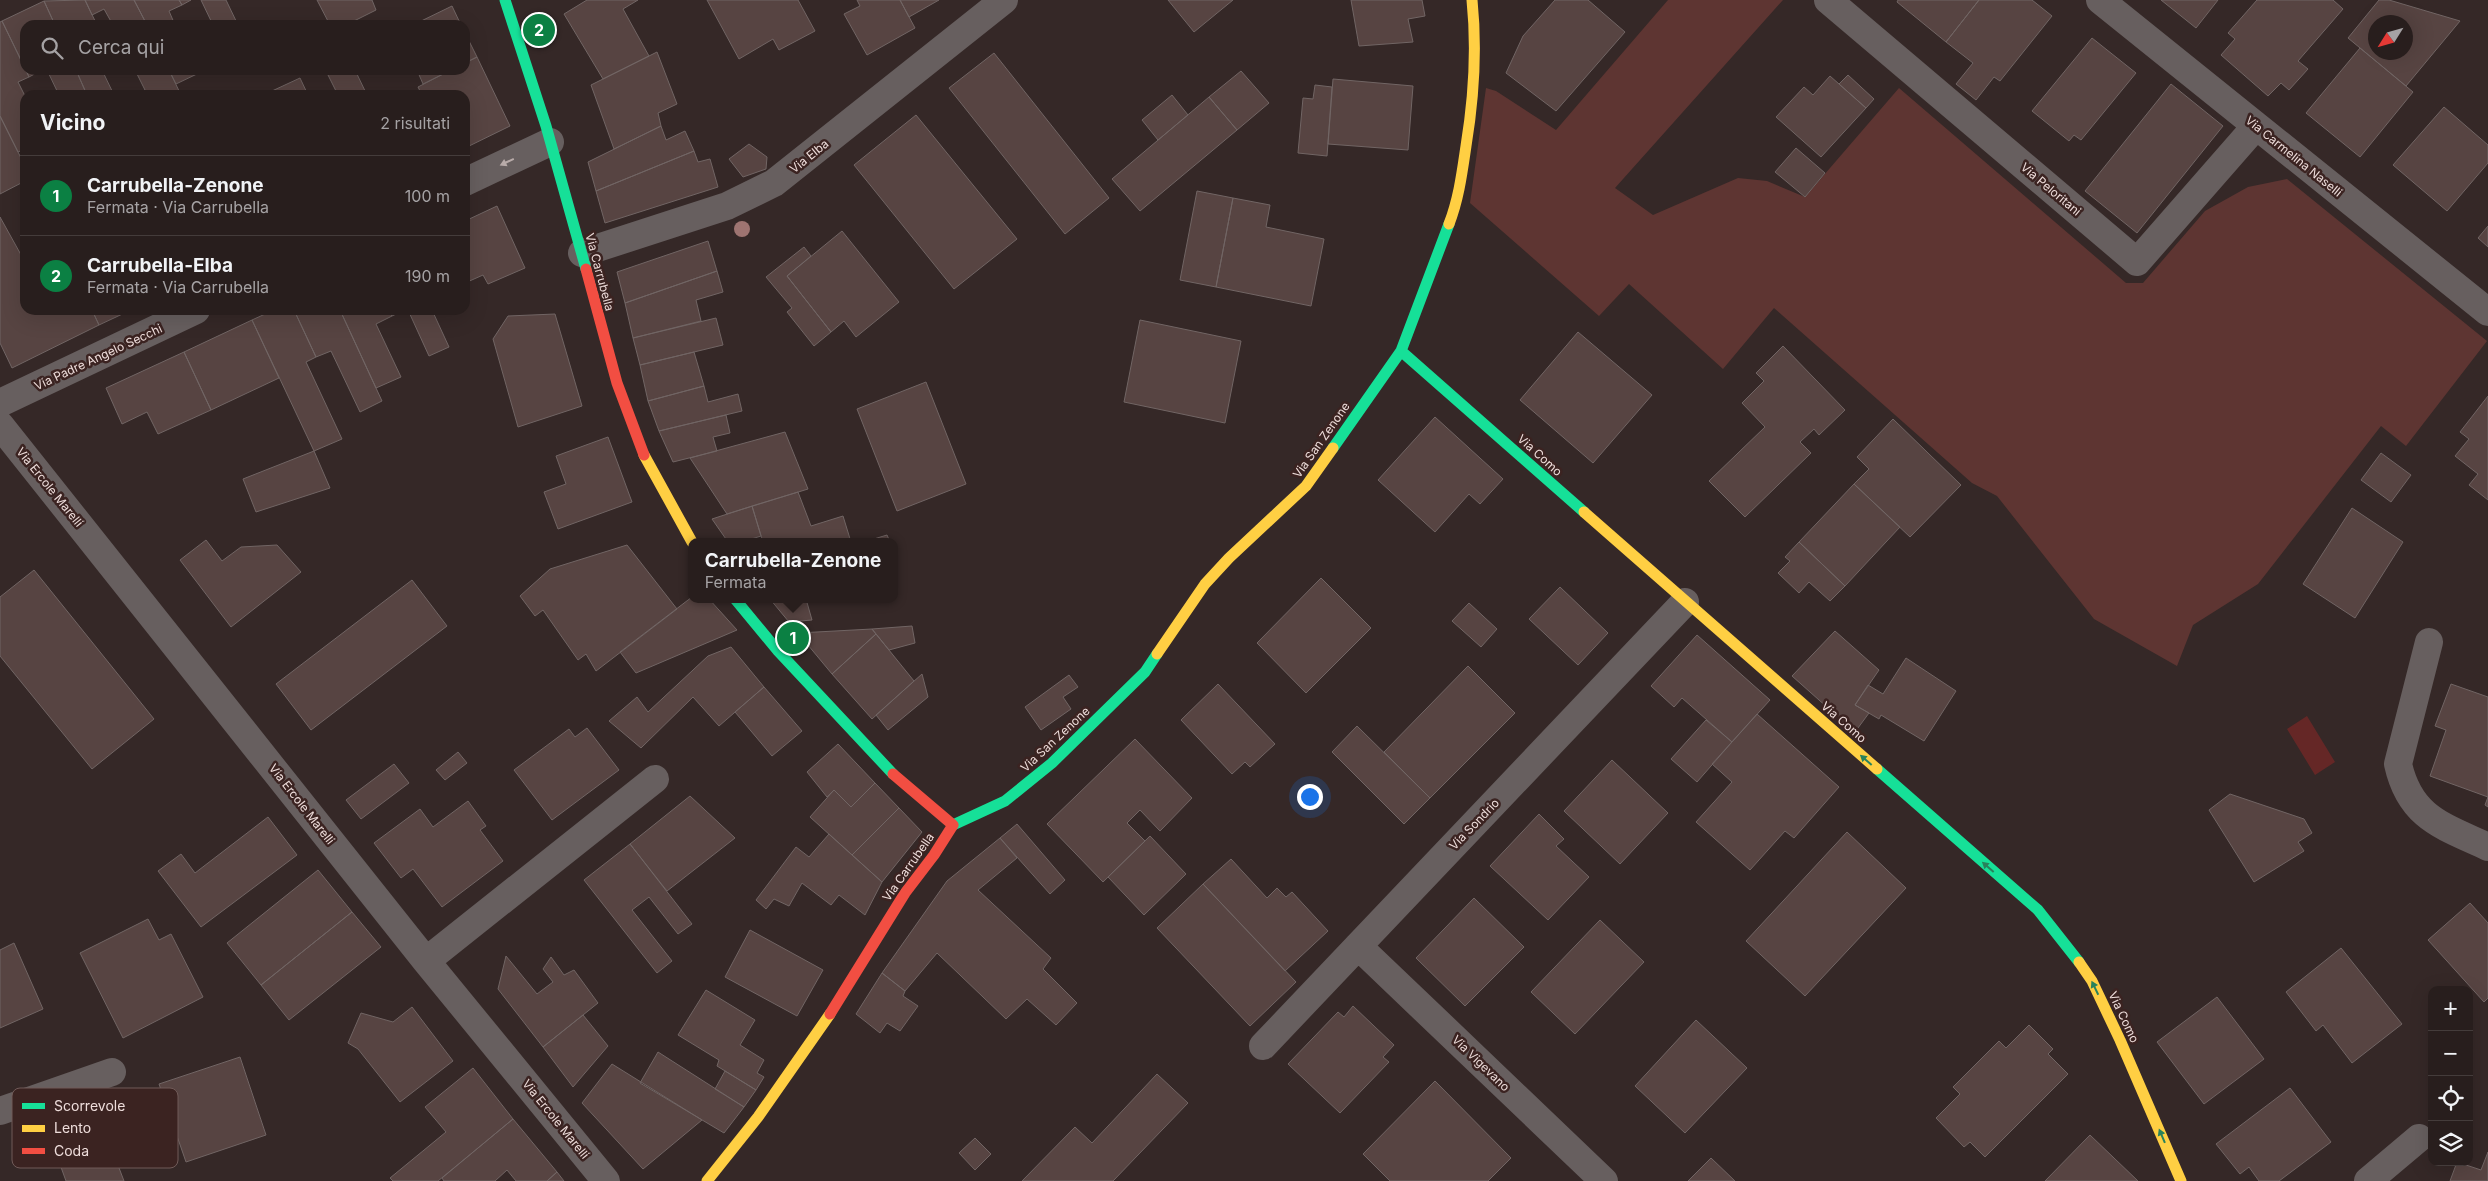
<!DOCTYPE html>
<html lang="it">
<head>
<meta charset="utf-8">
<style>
  body { margin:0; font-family:Inter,sans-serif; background:#302726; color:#f1f3f6 }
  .controls { position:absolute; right:15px; bottom:15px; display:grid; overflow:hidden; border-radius:10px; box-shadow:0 5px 20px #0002 }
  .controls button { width:45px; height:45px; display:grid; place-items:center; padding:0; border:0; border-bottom:1px solid #443c3b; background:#281e1d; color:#f1f3f6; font:25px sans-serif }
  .compass { position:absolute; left:2368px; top:15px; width:45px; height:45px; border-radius:50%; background:#281e1d; box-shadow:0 5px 20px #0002; rotate:233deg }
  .you { position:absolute; left:1309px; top:796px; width:18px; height:18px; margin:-12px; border:4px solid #fff; border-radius:50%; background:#1a73e8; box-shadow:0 0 0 8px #1a73e833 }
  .badge { display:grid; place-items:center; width:32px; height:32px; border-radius:50%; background:#0b8043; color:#fff; font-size:16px; font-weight:700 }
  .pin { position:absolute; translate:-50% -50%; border:2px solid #fff; box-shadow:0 1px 5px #0006 }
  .popup { position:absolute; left:688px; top:538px; width:210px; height:65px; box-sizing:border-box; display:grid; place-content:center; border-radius:10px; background:#281e1d; filter:drop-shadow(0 1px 4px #0005); font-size:16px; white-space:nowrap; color:#a5a2a4 }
  .popup b { font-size:19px; color:#f1f3f6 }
  .popup::after { content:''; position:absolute; left:50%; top:100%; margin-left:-10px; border:10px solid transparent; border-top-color:#281e1d }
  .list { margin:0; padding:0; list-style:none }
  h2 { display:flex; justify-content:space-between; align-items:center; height:65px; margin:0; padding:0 20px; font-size:21px }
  h2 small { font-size:16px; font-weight:400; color:#a5a2a4 }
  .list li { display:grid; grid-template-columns:32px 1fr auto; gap:15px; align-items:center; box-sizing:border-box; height:80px; padding:0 20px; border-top:1px solid #443c3b }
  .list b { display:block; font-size:19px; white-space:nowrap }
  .list p { margin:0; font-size:16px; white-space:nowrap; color:#a5a2a4 }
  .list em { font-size:16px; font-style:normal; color:#a5a2a4 }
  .icon { flex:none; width:28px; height:28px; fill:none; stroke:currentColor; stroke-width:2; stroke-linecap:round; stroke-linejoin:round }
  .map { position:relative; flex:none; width:2488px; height:1181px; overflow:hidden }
  .search { position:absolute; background:#281e1d; box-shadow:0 5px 20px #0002; left:20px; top:20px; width:450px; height:55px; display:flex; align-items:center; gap:12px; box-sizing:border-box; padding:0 18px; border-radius:15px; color:#a5a2a4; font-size:19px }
  .panel { position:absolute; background:#281e1d; box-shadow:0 5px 20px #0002; left:20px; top:90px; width:450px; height:225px; border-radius:15px }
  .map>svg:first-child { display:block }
  .green { fill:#5e3532 }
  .water { fill:#652726 }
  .building { fill:#574442; stroke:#716564; fill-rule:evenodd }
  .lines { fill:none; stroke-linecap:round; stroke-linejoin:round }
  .street { stroke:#675f5f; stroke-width:28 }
  .fast { stroke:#16e098; stroke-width:11 }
  .slow { stroke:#ffcf43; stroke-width:11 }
  .jam { stroke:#f24e42; stroke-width:11 }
  .tree { fill:#9e7471 }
  .oneway { fill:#b8aba9 }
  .oneway2 { fill:#28825c }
  .labels { text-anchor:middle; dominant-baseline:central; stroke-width:5; stroke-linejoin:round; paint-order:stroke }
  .street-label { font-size:12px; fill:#eedddb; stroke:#3b2321 }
  .key { fill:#3b2321; stroke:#715b59; stroke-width:1 }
  .key-label { font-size:14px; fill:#eedddb }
</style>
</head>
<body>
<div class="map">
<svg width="2488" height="1181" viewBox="0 0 2488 1181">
  <rect width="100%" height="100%" fill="#352827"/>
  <path class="green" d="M1668,0H1783L1615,188L1653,215L1738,178L1767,181L1805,197L1899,88L2126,283H2143L2205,211L2248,187L2287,179L2487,341L2406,446L2381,426L2258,584L2193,625L2177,666L2094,619L1997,496L1972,483L1774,308L1723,369L1629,284L1599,316L1470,203L1486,88L1496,91L1556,130Z"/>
  <path class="water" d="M2307,716L2335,762L2315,775L2287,729Z"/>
  <path class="building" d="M85,0L97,25H55L44,1Z
    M85,0H134L147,25H113L104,9L92,15Z
    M134,0H179L182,5L169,11L175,25H147Z
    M179,0H191L182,5Z
    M201,0H226L238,25H213Z
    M317,0H372L376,10L346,25H330Z
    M587,0H638L623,9L649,56L603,79L564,14Z
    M707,0H798L815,31L779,50L773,39L739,59Z
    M857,0H900L915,28L867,55L844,14L860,6Z
    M900,0H939L909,17Z
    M1168,0H1233L1194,32Z
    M1351,0H1422L1425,16L1408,19L1413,42L1359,46Z
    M1555,0H1588L1625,32L1556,111L1506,73L1523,36Z
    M1898,0H1979L1946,42L1897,2Z
    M1979,0H2032L2052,16L2000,81L1994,77L1976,100L1956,84L1973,63L1946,42Z
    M2161,0H2218L2196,28Z
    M2257,0H2333L2343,9L2298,61L2308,69L2289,90L2281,83L2268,96L2221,55L2235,39L2228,33Z
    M2379,0H2389L2460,21L2406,86L2348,38ZM2376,22H2406V52H2376Z
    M44,1L55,25H25V68L2,21Z
    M452,6L461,25H413Z
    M2,21L29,77L18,82L25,96V149L18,152L0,116V22Z
    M465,33L477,57L465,63Z
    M2092,38L2136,73L2081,140L2074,135L2069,141L2032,111Z
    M2360,48L2413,92L2360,157L2306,113Z
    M657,52L677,104L658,113L661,126L614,149L591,85Z
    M994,53L1109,198L1065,234L949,88Z
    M477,57L510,126L465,148V95H422L418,87L451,70H465V63Z
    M26,70H42L29,77Z
    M47,70H76L87,95H59Z
    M76,70H102L114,95H87Z
    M135,70H169L181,95H136L145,90Z
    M169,70H197L199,73L176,84Z
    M332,70H355L367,95H338L327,73Z
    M417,70H451L423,84Z
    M1241,71L1269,103L1237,130L1209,97Z
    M1848,75L1874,99L1866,108L1839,84Z
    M1830,76L1866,108L1821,157L1776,117L1804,87L1813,95Z
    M300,78L308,95H274L272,91Z
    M1333,79L1413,86L1408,150L1328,144Z
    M2171,84L2223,126L2137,233L2085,191Z
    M1315,85L1332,87L1327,156L1298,153L1303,98L1313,99Z
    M272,91L274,95H263Z
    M1172,95L1188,115L1158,140L1142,120Z
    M1209,97L1237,130L1140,211L1112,179Z
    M2444,107L2488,145V163L2447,211L2393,165Z
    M916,115L1017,239L954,289L854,165Z
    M0,116L25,166V181L0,194Z
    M661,126L666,140L685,131L694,151L596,191L588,162Z
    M749,144L767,157L766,169L743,177L729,159Z
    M1796,148L1825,173L1805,197L1775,172Z
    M694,151L698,162L710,159L718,187L605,223L596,191Z
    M1197,191L1233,198L1216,287L1180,280Z
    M1233,198L1270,205L1266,227L1324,239L1311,306L1216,287Z
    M497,206L525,268L488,284L483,275L465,283V221Z
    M0,217L25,262V310H92L99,325L12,368L0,343Z
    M2488,226V247L2478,238Z
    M842,231L899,302L856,337L844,321L831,332L787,276Z
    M708,241L717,271L625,303L617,272Z
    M804,247L811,256L787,276L831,332L814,346L787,312L792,308L766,277Z
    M717,271L723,292L696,300L701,321L633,338L625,303Z
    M92,310H131L99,325Z
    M274,310H294L316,357L306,362L342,439L314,451L252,320Z
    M294,310H340L382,401L360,412L331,351L316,357Z
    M340,310H388L392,316L376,324L401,377L376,388Z
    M388,310H405L392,316Z
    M408,310H432L449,347L429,356Z
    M555,314L582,406L518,427L493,339L508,316Z
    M716,318L723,345L640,365L633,338Z
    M252,320L279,378L211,410L184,352Z
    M1140,320L1241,341L1225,423L1124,402Z
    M1578,332L1652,395L1593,463L1520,400Z
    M1783,346L1845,410L1819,435L1814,429L1800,442L1811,453L1745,517L1709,481L1765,427L1742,403L1764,381L1756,373Z
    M184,352L211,410L158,434L147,412L122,424L106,388Z
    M694,352L704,386L648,401L640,365Z
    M926,382L966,484L897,511L857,409Z
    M704,386L708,402L738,394L742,411L659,431L648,401Z
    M2488,396V500L2469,485L2478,474L2455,456L2469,439L2460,432Z
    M726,415L730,433L713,437L717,451L673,462L659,431Z
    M1435,417L1503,479L1480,504L1469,494L1435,532L1378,480Z
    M1893,419L1961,485L1910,537L1854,484L1869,469L1857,457Z
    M785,432L808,489L727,514L690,458Z
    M608,437L632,502L558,529L544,492L566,484L556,456Z
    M314,451L330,488L256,512L243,479Z
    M2381,453L2411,475L2391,502L2361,480Z
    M1854,484L1900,527L1845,586L1799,542Z
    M798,492L811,526L843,516L851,542H763L752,506Z
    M752,506L761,536L742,542H728L712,519Z
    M2352,508L2403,542L2355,618L2303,584Z
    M887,535L890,542H864Z
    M206,540L222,561L241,547L277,545L301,572L231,627L180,560Z
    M1799,542L1845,586L1830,601L1809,582L1799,593L1778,573L1790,561L1785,557Z
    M627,545L677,609L596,671L586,654L578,660L543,610L535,616L520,596L550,569Z
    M34,570L154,719L92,769L0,656V597Z
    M1321,578L1371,628L1306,693L1257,643Z
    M412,580L447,626L311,730L276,684Z
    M1560,587L1608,633L1578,665L1529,619Z
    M692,597V599H709L737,630L636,673L620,652Z
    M770,599H806L812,620L789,622Z
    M1469,603L1497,629L1481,647L1452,621Z
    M912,626L915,643L889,650L872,629Z
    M872,629L876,634L832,674L798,633Z
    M1835,631L1879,670L1855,705L1869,713L1855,732L1792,676Z
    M876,634L914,681L872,719L832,674Z
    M1697,635L1770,700L1732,742L1682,698L1674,707L1651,686Z
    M731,647L764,687L719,726L693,697L641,748L609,721L637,697L648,712L708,656Z
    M1906,658L1956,691L1924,741L1881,715L1879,719L1855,705L1868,685L1883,694Z
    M1468,666L1515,713L1430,798L1384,752Z
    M922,674L928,697L888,730L876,715Z
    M1069,675L1078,687L1063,697L1071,709L1041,730L1025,707Z
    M1218,684L1275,744L1250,767L1245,762L1232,774L1181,720Z
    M2451,684L2488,697V807L2485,805L2488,797L2430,776L2446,730L2435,726Z
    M764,687L802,731L772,756L735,712Z
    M1757,714L1839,787L1794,838L1785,831L1750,870L1696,822L1732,782L1712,764Z
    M1706,720L1732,742L1697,782L1671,759Z
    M1357,726L1430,798L1404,824L1332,752Z
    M587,728L619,770L552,820L514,770L569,729L575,737Z
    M1135,739L1192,798L1160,831L1140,810L1127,823L1145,841L1103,882L1047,824Z
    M838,744L875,783L851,807L834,790L827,797L807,772Z
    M458,752L467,763L445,780L436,770Z
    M1612,760L1668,813L1620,864L1564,811Z
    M394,764L409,783L361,819L346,800Z
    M875,783L899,808L852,855L810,817L834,790L851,807Z
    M2230,794L2304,819L2312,833L2298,842L2304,851L2254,882L2209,810Z
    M690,796L735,838L667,891L630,844Z
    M468,801L486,826L480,830L503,861L442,907L413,869L401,878L374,843L420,809L433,827Z
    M899,808L922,832L882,882L852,855Z
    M1539,814L1564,839L1556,846L1589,877L1548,920L1490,866Z
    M268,817L297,855L201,927L158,871L181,854L195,873Z
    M1017,824L1065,880L1050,894L1000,838Z
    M1847,832L1906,888L1805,996L1746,941Z
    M829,834L882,882L865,915L839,895L831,905L802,883L789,906L774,899L766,909L756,900L796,847L809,857Z
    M1150,836L1186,874L1144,915L1108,877Z
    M1000,838L1017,858L978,890L1051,958L1043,969L1077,1003L1056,1025L1027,999L1006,1019L937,953L905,991L882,973L947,881Z
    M630,844L692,924L678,934L649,897L632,910L672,961L657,973L584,880Z
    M1231,859L1267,898L1277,888L1286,897L1292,892L1328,931L1285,971L1203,884Z
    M318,870L352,912L261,985L227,943Z
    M1203,884L1296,982L1250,1026L1157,928Z
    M1474,898L1524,947L1465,1006L1416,958Z
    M2470,903L2488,923V998L2484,1002L2428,940Z
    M352,912L381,947L289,1020L261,985Z
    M148,919L159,940L171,934L203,997L123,1038L80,953Z
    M1600,920L1644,962L1575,1034L1531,992Z
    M750,930L823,970L797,1016L725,977Z
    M14,943L43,1009L0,1028V950Z
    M2341,948L2402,1024L2352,1063L2323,1025L2316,1031L2286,992Z
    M506,956L537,994L553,982L543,969L551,957L564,975L574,970L598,1003L543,1047L498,989Z
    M882,973L905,991L903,996L918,1006L900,1031L887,1023L880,1033L856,1014Z
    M706,990L755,1020L740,1045L764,1060L757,1073L764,1077L756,1090L717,1066L719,1060L678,1035Z
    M2217,997L2264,1059L2204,1104L2157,1042Z
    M1353,1006L1394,1045L1383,1057L1389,1062L1340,1113L1288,1064L1338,1012L1344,1017Z
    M412,1007L453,1061L400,1102L358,1049L348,1043L361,1013L393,1022Z
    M583,1015L608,1046L573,1087L543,1047Z
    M1696,1020L1747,1068L1685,1133L1635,1086Z
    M2029,1025L2053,1049L2048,1054L2068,1074L1985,1157L1970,1142L1964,1147L1936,1118L1960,1094L1953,1087L1999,1041L2006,1048Z
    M658,1052L744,1107L724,1133L640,1083Z
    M240,1057L266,1135L186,1162L159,1084Z
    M612,1064L702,1120L643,1169L582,1103Z
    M473,1068L513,1119L438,1181H393L390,1178L446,1132L425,1107Z
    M725,1071L756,1090L744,1107L715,1089Z
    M1157,1074L1188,1103L1113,1181H1022L1075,1127L1092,1143Z
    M1435,1081L1511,1158L1488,1181H1390L1363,1154Z
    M2290,1088L2331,1142L2279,1181H2259L2249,1167L2240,1174L2216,1144Z
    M513,1119L557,1172L547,1181H516L507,1170L495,1181H444L442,1178Z
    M103,1126L124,1181H66L53,1145Z
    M2090,1135L2138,1181H2045Z
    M975,1138L991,1154L975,1170L959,1153Z
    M2488,1152V1181H2450L2457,1162L2481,1170Z
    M1711,1158L1735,1181H1688Z
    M557,1172L564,1181H547Z"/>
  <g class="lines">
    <path class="street" d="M1828,0L2137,262L2256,126
      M2100,0L2488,312
      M465,182L550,142
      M582,253L727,206L774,183L1004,0
      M0,403L196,310
      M0,425L426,961L606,1181
      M2429,642L2398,764C2410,818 2443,826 2488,847
      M1358,946L1604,1181
      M426,961L655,779
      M1263,1046L1685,602
      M0,1111L112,1072
      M2368,1181L2419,1138"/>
    <path class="fast" d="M505,0L546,126L586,269
      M1401,351L1584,512
      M1333,448L1401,351L1449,224
      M735,599L778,651L893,774
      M1877,769L2038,910L2079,962
      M953,825L1005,801L1052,763L1145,672L1157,654"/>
    <path class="slow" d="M1449,224C1459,198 1462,173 1466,146C1474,97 1477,49 1472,0
      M644,455L692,542
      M1584,512L1877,769
      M1157,654L1205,584L1229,558L1306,486L1333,448
      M2079,962L2092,981L2120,1040L2181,1181
      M707,1181L758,1117L830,1014"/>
    <path class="jam" d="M586,269L617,383L644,455
      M830,1014L905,893L934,855L953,825L893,774"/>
  </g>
  <circle class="tree" cx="742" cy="229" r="8"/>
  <defs><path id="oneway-solid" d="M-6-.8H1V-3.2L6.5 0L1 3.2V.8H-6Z" transform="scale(1.25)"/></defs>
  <use class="oneway" href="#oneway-solid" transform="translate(507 162) rotate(155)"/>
  <g class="oneway2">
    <use href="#oneway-solid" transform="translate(1866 760) rotate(-139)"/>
    <use href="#oneway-solid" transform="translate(1988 867) rotate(-139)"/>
    <use href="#oneway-solid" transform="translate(2095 988) rotate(-116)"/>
    <use href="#oneway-solid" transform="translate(2162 1136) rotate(-113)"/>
  </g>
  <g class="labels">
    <g class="street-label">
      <text transform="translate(809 156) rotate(-39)">Via Elba</text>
      <text transform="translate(2294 156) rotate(39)">Via Carmelina Naselli</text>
      <text transform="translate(2051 189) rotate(40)">Via Peloritani</text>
      <text transform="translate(600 272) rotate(75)">Via Carrubella</text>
      <text transform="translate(98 357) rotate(-25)">Via Padre Angelo Secchi</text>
      <text transform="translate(1321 440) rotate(-55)">Via San Zenone</text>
      <text transform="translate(1540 455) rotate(42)">Via Como</text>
      <text transform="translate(50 487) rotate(51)">Via Ercole Marelli</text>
      <text transform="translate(1844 722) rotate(41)">Via Como</text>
      <text transform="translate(1055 739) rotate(-43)">Via San Zenone</text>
      <text transform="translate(302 804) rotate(52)">Via Ercole Marelli</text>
      <text transform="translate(1474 824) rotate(-46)">Via Sondrio</text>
      <text transform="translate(908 867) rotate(-55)">Via Carrubella</text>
      <text transform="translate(2124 1017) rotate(65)">Via Como</text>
      <text transform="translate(1481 1063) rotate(44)">Via Vigevano</text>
      <text transform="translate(556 1119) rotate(51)">Via Ercole Marelli</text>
    </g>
  </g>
  <rect x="12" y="1088" width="166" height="80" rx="8" class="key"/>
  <rect x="22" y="1103" width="23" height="6" fill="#16e098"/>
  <rect x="22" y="1125" width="23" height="7" fill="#ffcf43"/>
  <rect x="22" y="1148" width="23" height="6" fill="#f24e42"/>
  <g class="key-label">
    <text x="54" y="1111">Scorrevole</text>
    <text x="54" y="1133">Lento</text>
    <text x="54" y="1156">Coda</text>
  </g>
</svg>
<div class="controls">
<button>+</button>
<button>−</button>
<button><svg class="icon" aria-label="locate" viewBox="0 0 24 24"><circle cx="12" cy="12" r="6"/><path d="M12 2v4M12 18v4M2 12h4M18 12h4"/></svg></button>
<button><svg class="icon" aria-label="layers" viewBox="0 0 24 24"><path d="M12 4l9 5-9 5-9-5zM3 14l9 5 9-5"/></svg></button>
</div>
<svg class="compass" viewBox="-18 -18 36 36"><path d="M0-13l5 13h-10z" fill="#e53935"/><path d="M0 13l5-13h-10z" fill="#a5a2a4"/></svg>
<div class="you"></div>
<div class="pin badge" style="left:793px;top:638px">1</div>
<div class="popup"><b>Carrubella-Zenone</b>Fermata</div>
<div class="pin badge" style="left:539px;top:30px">2</div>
<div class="search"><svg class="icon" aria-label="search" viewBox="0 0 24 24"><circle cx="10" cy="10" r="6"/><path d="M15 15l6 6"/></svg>Cerca qui</div>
<section class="panel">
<h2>Vicino<small>2 risultati</small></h2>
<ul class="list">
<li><span class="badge">1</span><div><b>Carrubella-Zenone</b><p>Fermata · Via Carrubella</p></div><em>100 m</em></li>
<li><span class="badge">2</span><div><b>Carrubella-Elba</b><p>Fermata · Via Carrubella</p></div><em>190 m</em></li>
</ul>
</section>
</div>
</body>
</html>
